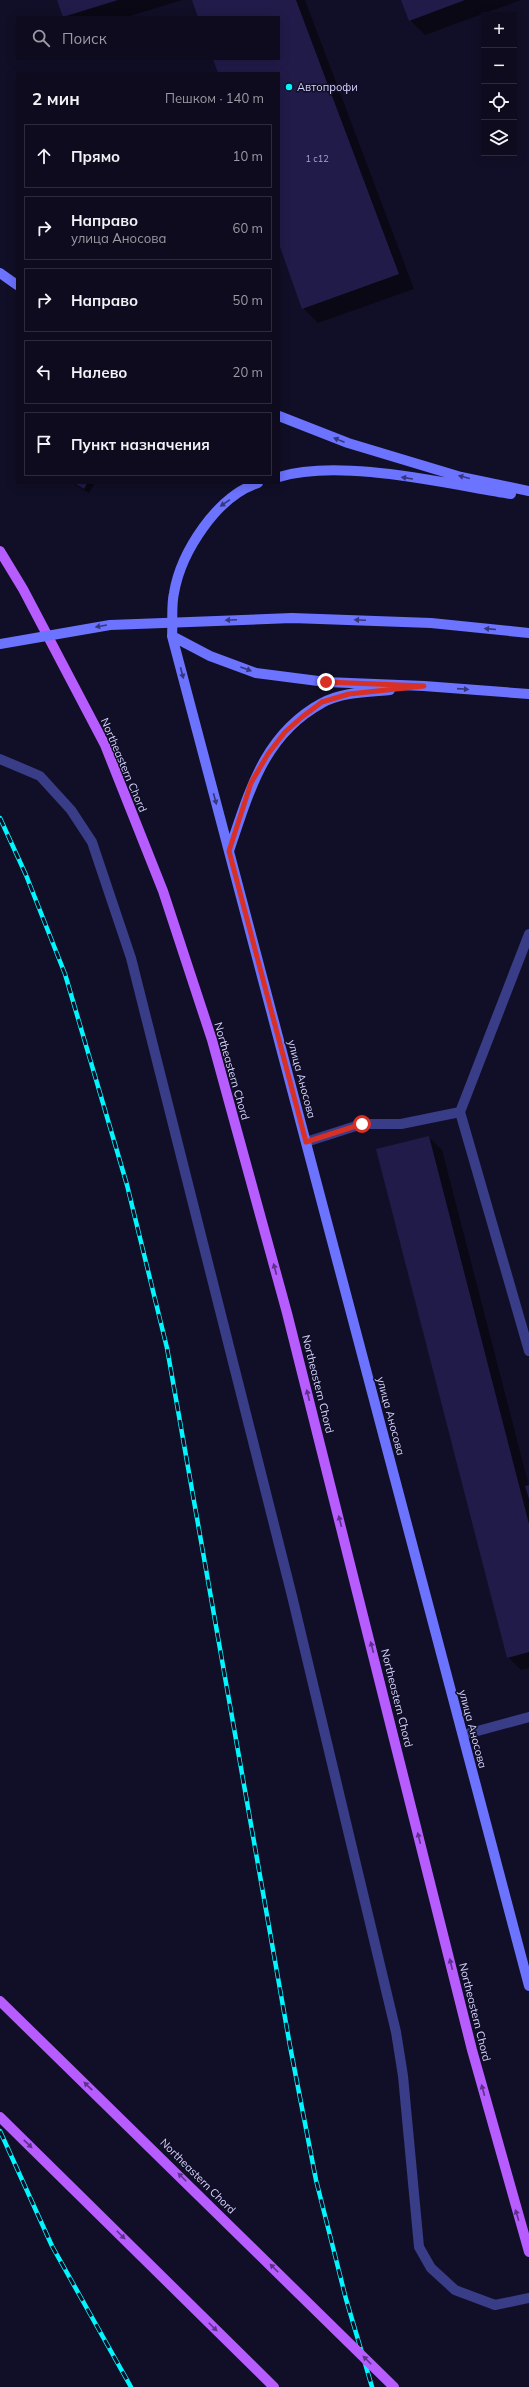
<!DOCTYPE html>
<html lang="ru">
<head>
<meta charset="utf-8">
<style>
  body { margin:0; font-family:Mulish,sans-serif; background:#1b192a; color:#f1f3f6 }
  .controls { position:absolute; right:12px; top:12px; display:grid; overflow:hidden; border-radius:0px; box-shadow:0 2px 10px #0003 }
  .controls button { width:36px; height:36px; display:grid; place-items:center; padding:0; border:0; border-bottom:1px solid #2d2b3b; background:#0d0b1d; color:#f1f3f6; font:20px sans-serif }
  .stop { position:absolute; width:12px; height:12px; margin:-9px; border:3px solid #d93025; border-radius:50%; background:#fff }
  .stop.end { background:#d93025; border-color:#fff; box-shadow:0 1px 4px #0008 }
  .list { margin:0; padding:0; list-style:none }
  h2 { display:flex; justify-content:space-between; align-items:center; height:52px; margin:0; padding:0 16px; font-size:17px }
  h2 small { font-size:13px; font-weight:400; color:#9a9ba4 }
  .list li { display:grid; grid-template-columns:26px 1fr auto; gap:12px; align-items:center; box-sizing:border-box; height:64px; margin:0 8px 8px; padding:0 8px; border:1px solid #2d2b3b; border-radius:0px }
  .list b { display:block; font-size:15px; white-space:nowrap }
  .list p { margin:0; font-size:13px; white-space:nowrap; color:#9a9ba4 }
  .list em { font-size:13px; font-style:normal; color:#9a9ba4 }
  .icon { flex:none; width:22px; height:22px; fill:none; stroke:currentColor; stroke-width:2; stroke-linecap:round; stroke-linejoin:round }
  .map { position:relative; flex:none; width:529px; height:2387px; overflow:hidden }
  .search { position:absolute; background:#0d0b1d; box-shadow:0 2px 10px #0003; left:16px; top:16px; width:264px; height:44px; display:flex; align-items:center; gap:10px; box-sizing:border-box; padding:0 14px; border-radius:0px; color:#9a9ba4; font-size:15px }
  .panel { position:absolute; background:#0d0b1d; box-shadow:0 2px 10px #0003; left:16px; top:72px; width:264px; height:412px; border-radius:0px }
  .map>svg:first-child { display:block }
  .shadow { fill:#0007 }
  .building { fill:#211b49 }
  .lines { fill:none; stroke-linecap:round; stroke-linejoin:round }
  .lane { stroke:#393c87; stroke-width:10 }
  .secondary { stroke:#6c73ff; stroke-width:10 }
  .primary { stroke:#b75cff; stroke-width:10 }
  .rail-casing { stroke:#01f7ff; stroke-width:4.5 }
  .rail { stroke:#110f27; stroke-width:3; stroke-dasharray:9; stroke-linecap:butt }
  .secondary-bridge { stroke:#6c73ff; stroke-width:10 }
  .primary-bridge { stroke:#b75cff; stroke-width:10 }
  .oneway { fill:#35377d }
  .oneway2 { fill:#5c3288 }
  .route { stroke:#d93025; stroke-width:5 }
  .poi-dot { fill:#01f7ff; stroke:#110f27; stroke-width:1.5 }
  .labels { text-anchor:middle; dominant-baseline:central; stroke-width:3; stroke-linejoin:round; paint-order:stroke }
  .number-label { font-size:9px; fill:#aaa6d2 }
  .poi-label { font-size:11px; fill:#d7d5ff; stroke:#110f27; text-anchor:start }
  .street-label { font-size:11px; fill:#d7d5ff; stroke:#110f27 }
</style>
</head>
<body>
<div class="map">
<svg width="529" height="2387" viewBox="0 0 529 2387">
  <rect width="100%" height="100%" fill="#110f27"/>
  <path class="shadow" d="M58,0H182L127,17H64Z
    M193,0H305L414,289L318,323L303,308L279,241V73H219L214,59H279V17H199Z
    M402,0H521L425,35L410,20Z
    M72,483H95L89,493Z
    M429,1137L442,1150L529,1486V1668L521,1670L508,1657Z"/>
  <path class="building" d="M57,0H118L63,17Z
    M192,0H296L399,274L302,309L279,244V73H218L213,59H279V17H198Z
    M401,0H465L409,21Z
    M74,483H87L84,489Z
    M429,1136L529,1524V1652L507,1658L376,1149Z
    M529,1485V1499L525,1486Z"/>
  <g class="lines">
    <path class="lane" d="M0,759L40,776L71,810L92,842L131,958L292,1596L396,2032L403,2076L419,2247L431,2268L455,2290L495,2305L529,2298
      M460,1112L529,1351
      M306,1142L362,1124H401L460,1112L529,934
      M463,1735L529,1717"/>
    <path class="secondary" d="M0,273L17,285
      M279,416L348,443L461,477L529,491
      M279,477C340,458 447,484 511,494
      M258,483C217,496 181,552 174,593C171,606 173,622 172,636L529,1986
      M172,636L210,656L256,673L326,682L424,686L529,694
      M229,851C249,793 263,735 322,703C341,692 368,692 390,690"/>
    <path class="primary" d="M0,551L23,589L105,745L163,891L212,1040L287,1313L472,2050L529,2252
      M0,2117L274,2387"/>
    <g class="rail-casing">
      <path id="rail" d="M0,818L26,875L65,974L127,1185L167,1348L290,2046L316,2180L346,2299L372,2387
        M0,2131L52,2246L131,2387"/>
    </g>
    <use href="#rail" class="rail"/>
    <path class="secondary-bridge" d="M0,644L110,625L292,618L431,623L529,633"/>
    <path class="primary-bridge" d="M0,2001L394,2387"/>
  </g>
  <defs><path id="oneway-solid" d="M-6-.8H1V-3.2L6.5 0L1 3.2V.8H-6Z"/></defs>
  <g class="oneway">
    <use href="#oneway-solid" transform="translate(339 440) rotate(-158)"/>
    <use href="#oneway-solid" transform="translate(464 477) rotate(-166)"/>
    <use href="#oneway-solid" transform="translate(407 478) rotate(-171)"/>
    <use href="#oneway-solid" transform="translate(225 503) rotate(146)"/>
    <use href="#oneway-solid" transform="translate(231 620) rotate(178)"/>
    <use href="#oneway-solid" transform="translate(360 620) rotate(-178)"/>
    <use href="#oneway-solid" transform="translate(101 626) rotate(170)"/>
    <use href="#oneway-solid" transform="translate(490 629) rotate(-175)"/>
    <use href="#oneway-solid" transform="translate(246 669) rotate(20)"/>
    <use href="#oneway-solid" transform="translate(182 673) rotate(75)"/>
    <use href="#oneway-solid" transform="translate(463 689) rotate(4)"/>
    <use href="#oneway-solid" transform="translate(215 799) rotate(75)"/>
  </g>
  <g class="oneway2">
    <use href="#oneway-solid" transform="translate(275 1269) rotate(-105)"/>
    <use href="#oneway-solid" transform="translate(308 1395) rotate(-104)"/>
    <use href="#oneway-solid" transform="translate(340 1521) rotate(-104)"/>
    <use href="#oneway-solid" transform="translate(372 1647) rotate(-104)"/>
    <use href="#oneway-solid" transform="translate(419 1838) rotate(-104)"/>
    <use href="#oneway-solid" transform="translate(451 1964) rotate(-104)"/>
    <use href="#oneway-solid" transform="translate(88 2086) rotate(-136)"/>
    <use href="#oneway-solid" transform="translate(483 2090) rotate(-105)"/>
    <use href="#oneway-solid" transform="translate(28 2144) rotate(44)"/>
    <use href="#oneway-solid" transform="translate(182 2177) rotate(-135)"/>
    <use href="#oneway-solid" transform="translate(517 2215) rotate(-107)"/>
    <use href="#oneway-solid" transform="translate(121 2235) rotate(45)"/>
    <use href="#oneway-solid" transform="translate(274 2268) rotate(-135)"/>
    <use href="#oneway-solid" transform="translate(213 2327) rotate(45)"/>
    <use href="#oneway-solid" transform="translate(367 2360) rotate(-135)"/>
  </g>
  <g class="lines">
    <path class="route" d="M326,682L424,686L349,694L322,702L302,717L285,732L268,754L251,783L229,851L306,1142L362,1124"/>
  </g>
  <circle class="poi-dot" cx="289" cy="87" r="4"/>
  <g class="labels">
    <g class="number-label">
      <text x="317" y="158">1 с12</text>
    </g>
    <g class="poi-label">
      <text x="297" y="87">Автопрофи</text>
    </g>
    <g class="street-label">
      <text transform="translate(124 765) rotate(67)">Northeastern Chord</text>
      <text transform="translate(232 1071) rotate(74)">Northeastern Chord</text>
      <text transform="translate(302 1079) rotate(75)">улица Аносова</text>
      <text transform="translate(318 1384) rotate(76)">Northeastern Chord</text>
      <text transform="translate(391 1416) rotate(75)">улица Аносова</text>
      <text transform="translate(397 1698) rotate(76)">Northeastern Chord</text>
      <text transform="translate(473 1729) rotate(75)">улица Аносова</text>
      <text transform="translate(475 2012) rotate(76)">Northeastern Chord</text>
      <text transform="translate(198 2176) rotate(45)">Northeastern Chord</text>
    </g>
  </g>
</svg>
<div class="controls">
<button>+</button>
<button>−</button>
<button><svg class="icon" aria-label="locate" viewBox="0 0 24 24"><circle cx="12" cy="12" r="6"/><path d="M12 2v4M12 18v4M2 12h4M18 12h4"/></svg></button>
<button><svg class="icon" aria-label="layers" viewBox="0 0 24 24"><path d="M12 4l9 5-9 5-9-5zM3 14l9 5 9-5"/></svg></button>
</div>
<div class="stop" style="left:362px;top:1124px"></div>
<div class="stop end" style="left:326px;top:682px"></div>
<div class="search"><svg class="icon" aria-label="search" viewBox="0 0 24 24"><circle cx="10" cy="10" r="6"/><path d="M15 15l6 6"/></svg>Поиск</div>
<section class="panel">
<h2>2 мин<small>Пешком · 140 m</small></h2>
<ul class="list">
<li><svg class="icon" aria-label="ahead" viewBox="0 0 24 24"><path d="M12 20V5M6 11l6-6 6 6"/></svg><div><b>Прямо</b></div><em>10 m</em></li>
<li><svg class="icon" aria-label="right" viewBox="0 0 24 24"><path d="M7 20v-9h11M14 6l5 5-5 5"/></svg><div><b>Направо</b><p>улица Аносова</p></div><em>60 m</em></li>
<li><svg class="icon" aria-label="right" viewBox="0 0 24 24"><path d="M7 20v-9h11M14 6l5 5-5 5"/></svg><div><b>Направо</b></div><em>50 m</em></li>
<li><svg class="icon" aria-label="left" viewBox="0 0 24 24"><path d="M17 20v-9H6M10 6l-5 5 5 5"/></svg><div><b>Налево</b></div><em>20 m</em></li>
<li><svg class="icon" aria-label="arrive" viewBox="0 0 24 24"><path d="M6 21V4h12l-3 4 3 4H6"/></svg><div><b>Пункт назначения</b></div></li>
</ul>
</section>
</div>
</body>
</html>
